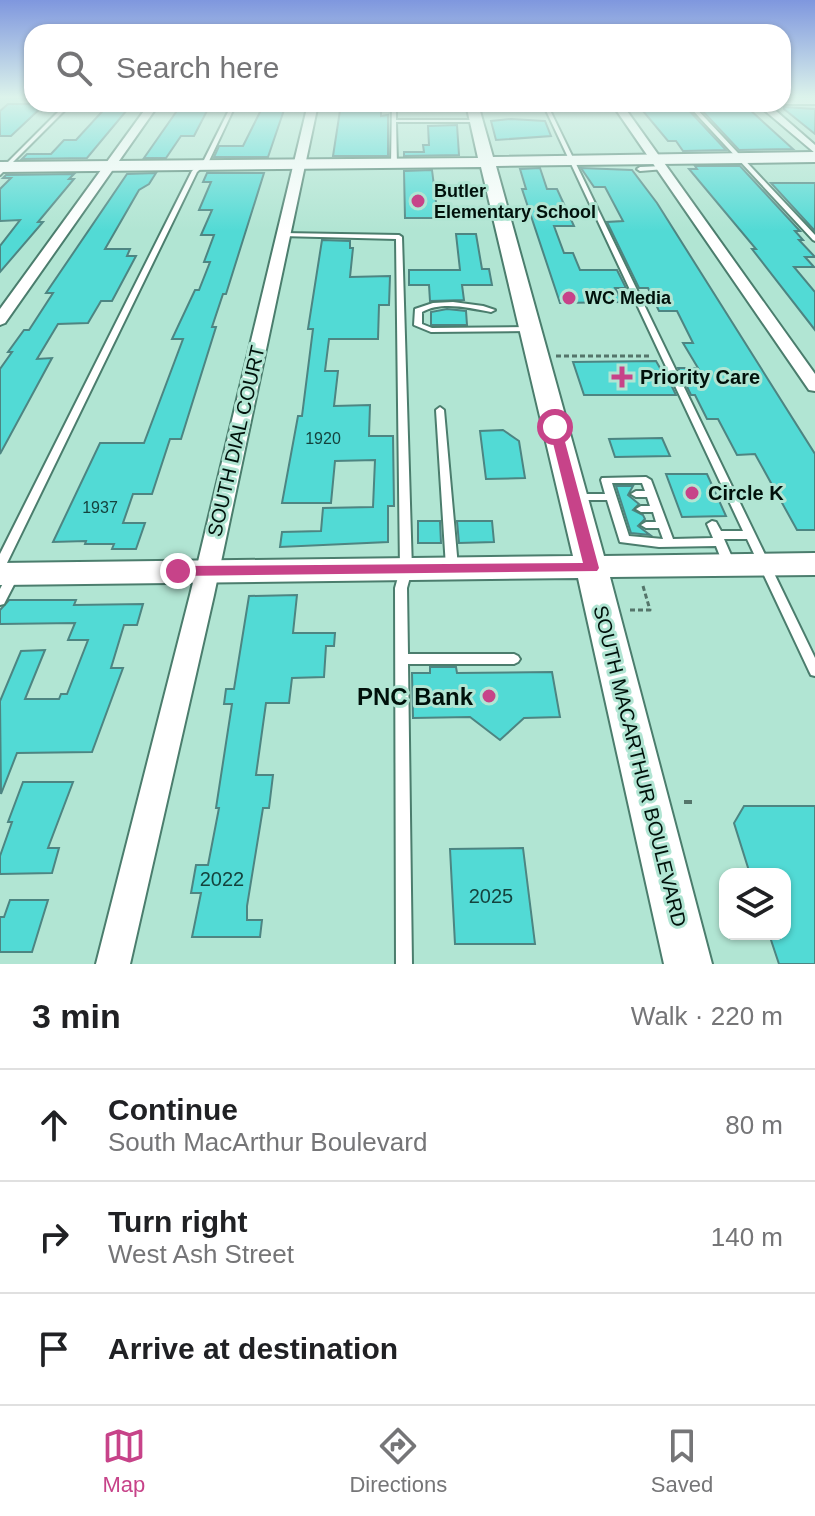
<!DOCTYPE html>
<html lang="en">
<head>
<meta charset="utf-8">
<style>
  body { margin:0; font-family:Helvetica,sans-serif; background:#f2f2f2; color:#202124 }
  .controls { position:absolute; right:24px; bottom:24px; display:grid; overflow:hidden; border-radius:16px; box-shadow:0 2px 6px #0004 }
  .controls button { width:72px; height:72px; display:grid; place-items:center; padding:0; border:0; border-bottom:2px solid #e0e0e0; background:#fff; color:#202124; font:40px sans-serif }
  .stop { position:absolute; width:24px; height:24px; margin:-18px; border:6px solid #c74389; border-radius:50%; background:#fff }
  .stop.end { background:#c74389; border-color:#fff; box-shadow:0 2px 8px #0008 }
  .list { margin:0; padding:0; list-style:none }
  h2 { display:flex; justify-content:space-between; align-items:center; height:104px; margin:0; padding:0 32px; font-size:34px }
  h2 small { font-size:26px; font-weight:400; color:#757577 }
  .list li { display:grid; grid-template-columns:52px 1fr auto; gap:24px; align-items:center; box-sizing:border-box; height:112px; padding:0 32px; border-top:2px solid #e0e0e0 }
  .list b { display:block; font-size:30px; white-space:nowrap }
  .list p { margin:0; font-size:26px; white-space:nowrap; color:#757577 }
  .list em { font-size:26px; font-style:normal; color:#757577 }
  .icon { flex:none; width:44px; height:44px; fill:none; stroke:currentColor; stroke-width:2; stroke-linecap:round; stroke-linejoin:round }
  .map { position:relative; flex:none; width:815px; height:964px; overflow:hidden }
  .search { position:absolute; background:#fff; box-shadow:0 2px 6px #0004; left:24px; right:24px; top:24px; height:88px; display:flex; align-items:center; gap:20px; box-sizing:border-box; padding:0 28px; border-radius:24px; color:#757577; font-size:30px }
  .sheet { height:440px; background:#fff }
  nav { display:flex; justify-content:space-around; align-items:center; box-sizing:border-box; height:112px; border-top:2px solid #e0e0e0; background:#fff; font-size:22px; color:#757577 }
  nav a { display:grid; justify-items:center; gap:4px }
  nav .on { color:#c74389 }
  .map>svg:first-child { display:block }
  .building { fill:#52dad5; stroke:#4d8582; stroke-width:2 }
  .lines { fill:none; stroke-linecap:round; stroke-linejoin:round }
  .lane-casing { stroke:#4b7d6d; stroke-width:4 }
  .street-casing { stroke:#4b7d6d; stroke-width:4 }
  .secondary-casing { stroke:#4b7d6d; stroke-width:4 }
  .path-far1 { stroke:#54756a; stroke-width:3; stroke-dasharray:5 3; stroke-linecap:butt }
  .path { stroke:#54756a; stroke-width:4; stroke-dasharray:9 6; stroke-linecap:butt }
  .lane { fill:#fff; fill-rule:evenodd }
  .street { fill:#fff; fill-rule:evenodd }
  .secondary { fill:#fff; fill-rule:evenodd }
  .route { fill:#c74389 }
  .poi-dot { fill:#c74389; stroke:#b1e5d3; stroke-width:3 }
  .labels { text-anchor:middle; dominant-baseline:central; stroke-width:6; stroke-linejoin:round; paint-order:stroke }
  .number-label { font-size:16px; fill:#14433e }
  .far-poi-label { font-size:18px; font-weight:bold; fill:#00110b; stroke:#b1e5d3; text-anchor:start }
  .poi-label { font-size:20px; font-weight:bold; fill:#00110b; stroke:#b1e5d3; text-anchor:start }
  .street-label { font-size:20px; fill:#00110b; stroke:#b1e5d3 }
  .near-number-label { font-size:20px; fill:#14433e }
  .near-poi-label { font-size:24px; font-weight:bold; fill:#00110b; stroke:#b1e5d3; text-anchor:end }
</style>
</head>
<body>
<div class="map">
<svg width="815" height="964" viewBox="0 0 815 964">
  <rect width="100%" height="100%" fill="#b1e5d3"/>
  <path class="building" d="M8,104H45L11,136H0V111Z
    M109,104H132L87,158L22,159L27,154H51L64,140H76Z
    M264,104H286L268,157H214L219,146H243Z
    M341,104H363L362,111H381V116L388,115V156H333Z
    M181,105H210L194,136H181L166,158H144Z
    M638,105H684L726,150L683,151L676,141H668Z
    M697,105L742,106L749,109L793,149L739,150Z
    M784,107L815,109V134L784,109Z
    M511,119L545,121L551,136L496,140L491,121Z
    M457,125L459,155L404,156V152H424L423,145H429L428,126Z
    M695,166H740L800,231H795L803,240H799L815,257H805L814,267H794L815,292V330L752,249H756L689,169H697Z
    M540,168L547,189H557L574,226H554L564,253H573L580,270H617L626,288H615L622,302L560,303L522,189H526L520,169Z
    M581,168L632,170L657,203L815,454V530H797L755,454L737,455L718,419H707L695,395H691L678,368H698L683,343H693L677,311H659L648,288H639L607,222L623,221L605,187H594Z
    M432,170L438,218H405L404,171Z
    M156,173L149,184L139,190L105,249H130L127,256H136L112,301H101L88,323L58,324L37,359L52,358L0,454V369L12,352H8L24,330H29L53,293H46L127,174Z
    M207,173H264L226,294H223L212,327H216L181,439H170L152,494H133L123,523H145L136,549H112L114,544H85L86,541L53,542L100,443H144L183,339H172L195,290H199L210,262H204L214,235H201L212,210H199L211,182H203Z
    M74,174L69,179H74L38,222H43L0,272V246L20,220L0,221V189L11,178H3L6,175Z
    M771,183H815V231Z
    M456,234H476L482,269H489L492,285H462L464,300L430,301L429,285H409V270H460Z
    M322,240L350,241V248H353L350,277L390,276L389,305H379L378,339H329L325,371H338L334,406L370,405L369,436H393L394,506H388V542L280,547L282,532L321,531L323,508L373,507L375,460L335,461L331,503H282L298,416H302L313,329H308Z
    M447,309L466,311L467,325H431V312Z
    M656,361L660,368H663L676,395H584L573,362Z
    M503,430L519,441L525,478L486,479L480,431Z
    M662,438L670,456L615,457L609,439Z
    M666,474H707L726,516L682,517Z
    M616,486H633L628,495L639,504L633,510L643,515L645,519L638,526L650,535L631,533Z
    M418,521H440L441,543H418Z
    M457,521H492L494,542L459,543Z
    M297,595L293,633H335L334,646H326L324,677L292,678L289,703H266L256,775H273L269,808H263L247,906V920H262L260,937H192L201,893H191L196,865H208L219,808H216L232,704H224L226,689H234L249,596Z
    M9,600H76L74,605L143,604L137,625H124L111,668H123L92,752L17,753L1,794L0,701L21,651L45,650L25,699H59L61,694H67L88,640H68L75,623L0,624V610Z
    M430,667H456L457,673L552,672L560,717L524,718L500,740L470,717L413,718L412,673H430Z
    M23,782H73L48,848H59L52,873L0,874V856L12,822H8Z
    M744,806H815V964H779L769,934H785V874H750L734,823Z
    M523,848L535,944H455L450,849Z
    M10,900H48L32,952H0V917H4Z"/>
  <g class="lines">
    <g class="lane-casing">
      <path id="lane" d="M66,104H71L0,175V170Z
        M232,104H236L209,161L197,172L6,565L4,568L0,569V554L192,171L204,160Z
        M392,104H396V120H476L478,121L476,122H396L397,165L394,167L391,165Z
        M543,104H547L815,658V676L811,675L809,671L747,539H724L735,564L733,567H725L723,564L716,546L659,547L620,542L607,500H577L572,497L577,494H605L601,480L602,478L646,477L651,480L673,539L713,538L707,524L712,521L716,522L721,531H743ZM612,483H642L645,491H636L631,494L636,497H647L650,506H641L636,509L641,512H653L656,522H646L641,525L646,528H659L663,539L629,536Z
        M687,104H692L815,235V241L813,240Z
        M663,166L666,168L665,169L640,171L637,169L640,167Z
        M283,233L399,235L402,237L412,570L407,588L408,654H514L518,656L520,659L518,662L514,664H408L412,964H396L395,588L400,570L396,239L281,236V234Z
        M453,302L483,306L495,310L491,312C469,308 442,301 422,312V324L432,328L530,327L534,329L530,331L431,332L414,325L415,309L433,303Z
        M440,407L444,410L458,567L456,570H448L446,567L436,410Z
        M13,571L17,572L19,575L4,604L0,605V589L9,572Z"/>
    </g>
    <g class="street-casing">
      <path id="street" d="M783,98H815V104H783Z
        M149,104H159L5,323L0,325V309Z
        M308,104H318L214,595L130,964H96L190,595Z
        M612,104H622L815,374V391L809,390Z
        M757,104H768L815,145V153Z"/>
    </g>
    <g class="secondary-casing">
      <path id="secondary" d="M466,104H478L493,157L815,152V162L496,166L604,556L815,553V575L610,577L712,964H664L578,578L0,585V563L573,556L481,167L0,172V162L478,158Z"/>
    </g>
    <path class="path-far1" d="M556,356H651
      M630,610H650L643,586"/>
    <path class="path" d="M684,802H692"/>
    <use href="#lane" class="lane"/>
    <use href="#street" class="street"/>
    <use href="#secondary" class="secondary"/>
  </g>
  <linearGradient id="sky" x2="0" y2="1"><stop stop-color="#7f97de"/><stop offset="0.42" stop-color="#dcf3eb"/><stop offset="1" stop-color="#dcf3eb" stop-opacity="0"/></linearGradient>
  <rect width="815" height="231" fill="url(#sky)"/>
  <path class="route" d="M555,423L561,427L599,568L597,571L178,576L171,571L178,566L583,563L549,427Z"/>
  <g class="poi-dot">
    <circle cx="418" cy="201" r="8"/>
    <circle cx="569" cy="298" r="8"/>
    <path d="M618 365h8v8h8v8h-8v8h-8v-8h-8v-8h8z"/>
    <circle cx="692" cy="493" r="8"/>
    <circle cx="489" cy="696" r="8"/>
  </g>
  <g class="labels">
    <g class="number-label">
      <text x="323" y="438">1920</text>
      <text x="100" y="507">1937</text>
    </g>
    <g class="far-poi-label">
      <text x="434" y="191">Butler<tspan x="434" dy="21">Elementary School</tspan></text>
      <text x="585" y="298">WC Media</text>
    </g>
    <g class="poi-label">
      <text x="640" y="377">Priority Care</text>
      <text x="708" y="493">Circle K</text>
    </g>
    <g class="street-label">
      <text transform="translate(236 441) rotate(-77)">SOUTH DIAL COURT</text>
      <text transform="translate(640 766) rotate(76)">SOUTH MACARTHUR BOULEVARD</text>
    </g>
    <g class="near-number-label">
      <text x="222" y="879">2022</text>
      <text x="491" y="896">2025</text>
    </g>
    <g class="near-poi-label">
      <text x="473" y="696">PNC Bank</text>
    </g>
  </g>
</svg>
<div class="controls">
<button><svg class="icon" aria-label="layers" viewBox="0 0 24 24"><path d="M12 4l9 5-9 5-9-5zM3 14l9 5 9-5"/></svg></button>
</div>
<div class="stop" style="left:555px;top:427px"></div>
<div class="stop end" style="left:178px;top:571px"></div>
<div class="search"><svg class="icon" aria-label="search" viewBox="0 0 24 24"><circle cx="10" cy="10" r="6"/><path d="M15 15l6 6"/></svg>Search here</div>
</div>
<section class="sheet">
<h2>3 min<small>Walk · 220 m</small></h2>
<ul class="list">
<li><svg class="icon" aria-label="ahead" viewBox="0 0 24 24"><path d="M12 20V5M6 11l6-6 6 6"/></svg><div><b>Continue</b><p>South MacArthur Boulevard</p></div><em>80 m</em></li>
<li><svg class="icon" aria-label="right" viewBox="0 0 24 24"><path d="M7 20v-9h11M14 6l5 5-5 5"/></svg><div><b>Turn right</b><p>West Ash Street</p></div><em>140 m</em></li>
<li><svg class="icon" aria-label="arrive" viewBox="0 0 24 24"><path d="M6 21V4h12l-3 4 3 4H6"/></svg><div><b>Arrive at destination</b></div></li>
</ul>
</section>
<nav>
<a class="on"><svg class="icon" aria-label="map" viewBox="0 0 24 24"><path d="M3 6l6-2 6 2 6-2v14l-6 2-6-2-6 2zM9 4v14M15 6v14"/></svg>Map</a>
<a><svg class="icon" aria-label="directions" viewBox="0 0 24 24"><path d="M12 3l9 9-9 9-9-9zM9 14v-3h6M13 9l2 2-2 2"/></svg>Directions</a>
<a><svg class="icon" aria-label="saved" viewBox="0 0 24 24"><path d="M7 4h10v16l-5-4-5 4z"/></svg>Saved</a>
</nav>
</body>
</html>
